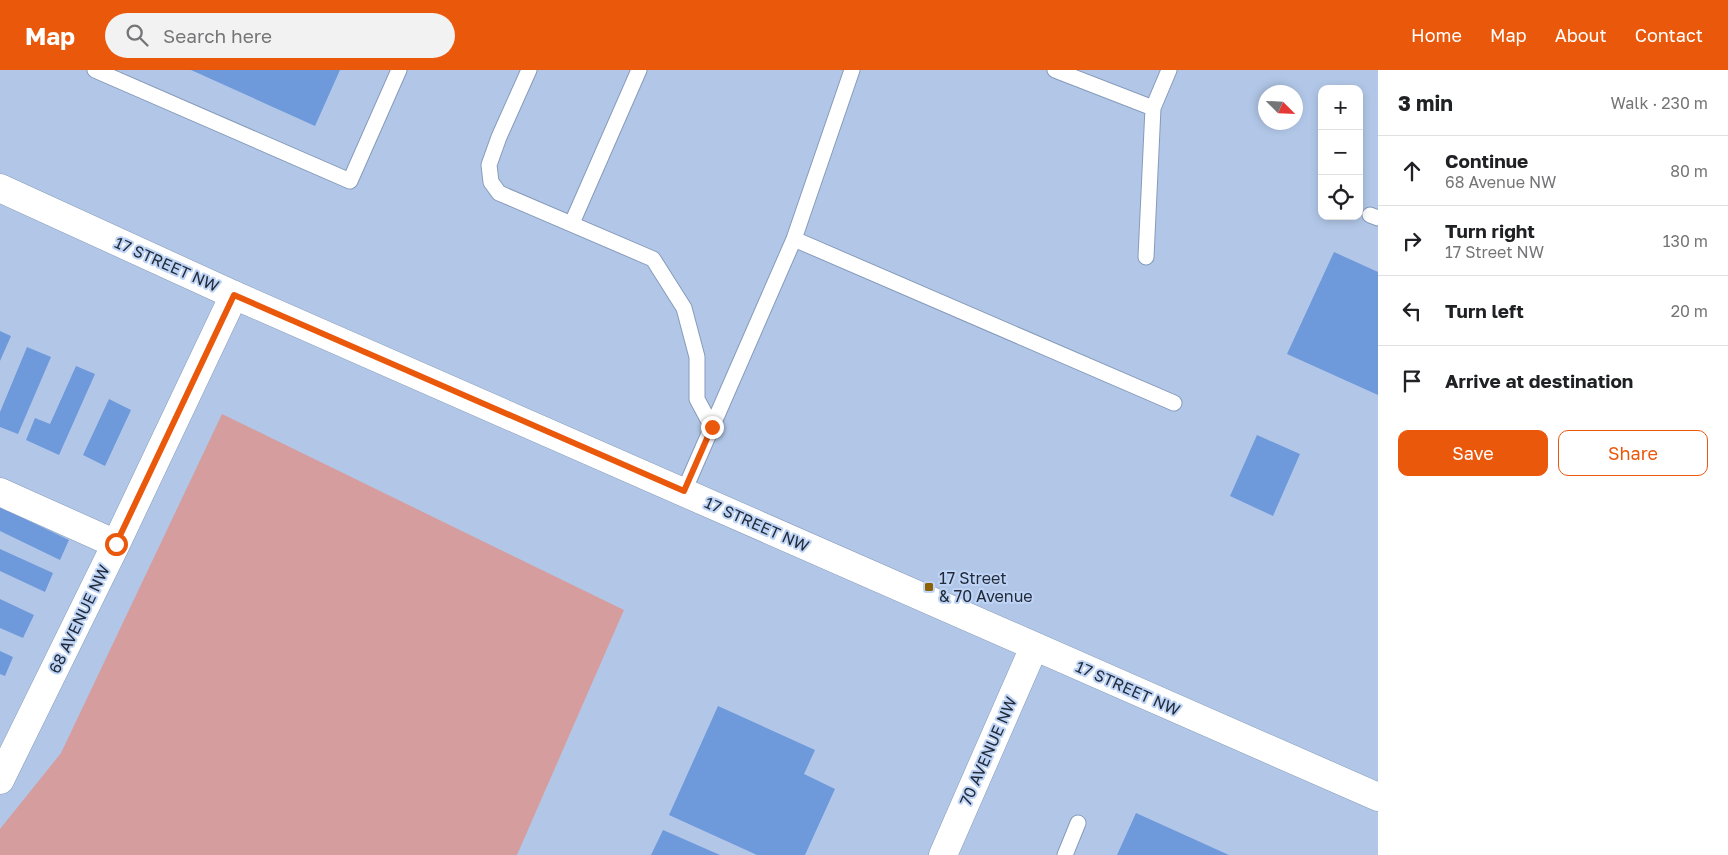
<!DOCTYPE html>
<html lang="en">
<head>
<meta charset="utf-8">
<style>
  body { margin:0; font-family:"Golos Text",sans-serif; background:#f2f2f2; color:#202124 }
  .controls { position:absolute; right:15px; top:15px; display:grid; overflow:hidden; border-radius:10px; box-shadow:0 2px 8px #0003 }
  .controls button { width:45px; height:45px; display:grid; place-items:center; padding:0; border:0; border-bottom:1px solid #e0e0e0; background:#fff; color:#202124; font:25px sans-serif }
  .compass { position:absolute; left:1258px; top:15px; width:45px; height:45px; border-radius:50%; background:#fff; box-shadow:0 2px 8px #0003; rotate:114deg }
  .stop { position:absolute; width:15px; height:15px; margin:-11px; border:4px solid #ea580c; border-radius:50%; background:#fff }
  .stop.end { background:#ea580c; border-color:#fff; box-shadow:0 1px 5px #0008 }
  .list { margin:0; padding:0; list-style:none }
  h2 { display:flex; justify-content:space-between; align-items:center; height:65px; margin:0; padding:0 20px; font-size:21px }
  h2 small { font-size:16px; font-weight:400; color:#757577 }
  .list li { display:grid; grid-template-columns:32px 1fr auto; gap:15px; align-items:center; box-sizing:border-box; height:70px; padding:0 20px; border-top:1px solid #e0e0e0 }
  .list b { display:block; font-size:19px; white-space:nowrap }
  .list p { margin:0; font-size:16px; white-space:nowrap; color:#757577 }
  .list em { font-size:16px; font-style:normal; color:#757577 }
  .actions { display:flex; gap:10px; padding:15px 20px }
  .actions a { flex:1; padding:11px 0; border:1px solid #ea580c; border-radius:10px; text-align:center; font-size:18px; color:#ea580c }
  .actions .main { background:#ea580c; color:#fff }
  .icon { flex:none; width:28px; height:28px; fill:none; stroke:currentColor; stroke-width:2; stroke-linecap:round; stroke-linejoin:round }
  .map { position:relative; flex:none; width:1378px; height:785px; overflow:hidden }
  header { display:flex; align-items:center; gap:30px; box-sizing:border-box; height:70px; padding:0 25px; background:#ea580c; color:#fff }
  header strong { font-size:24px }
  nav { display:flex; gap:28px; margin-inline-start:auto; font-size:18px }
  .search { width:350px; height:45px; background:#f2f2f2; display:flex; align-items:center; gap:12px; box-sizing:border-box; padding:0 18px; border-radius:28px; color:#757577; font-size:19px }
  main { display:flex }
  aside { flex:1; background:#fff }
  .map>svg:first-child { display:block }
  .green { fill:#d59d9e }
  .building { fill:#6e99da }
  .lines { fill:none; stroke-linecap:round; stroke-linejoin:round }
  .service-casing { stroke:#869bba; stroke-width:17 }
  .minor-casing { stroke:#869bba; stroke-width:29 }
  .secondary-casing { stroke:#869bba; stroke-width:29 }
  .service { stroke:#fff; stroke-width:15 }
  .minor { stroke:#fff; stroke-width:28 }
  .secondary { stroke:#fff; stroke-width:28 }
  .route { stroke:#ea580c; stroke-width:6 }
  .poi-dot { fill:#8c6205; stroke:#bed4f6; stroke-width:2 }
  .labels { text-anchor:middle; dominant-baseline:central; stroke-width:4; stroke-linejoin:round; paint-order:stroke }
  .street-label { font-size:16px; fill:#222a37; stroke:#bed4f6 }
  .poi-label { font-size:16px; fill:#222a37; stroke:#bed4f6; text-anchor:start }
</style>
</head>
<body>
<header>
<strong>Map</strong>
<div class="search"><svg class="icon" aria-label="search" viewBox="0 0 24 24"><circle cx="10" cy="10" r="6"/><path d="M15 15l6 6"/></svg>Search here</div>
<nav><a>Home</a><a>Map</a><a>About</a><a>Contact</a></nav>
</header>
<main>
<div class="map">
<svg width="1378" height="785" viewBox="0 0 1378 785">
  <rect width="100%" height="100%" fill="#b2c7e8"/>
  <path class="green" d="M222,344L624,540L517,785H0V759L61,683Z"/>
  <path class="building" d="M191,0H340L315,56Z
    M1334,182L1378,202V325L1287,284Z
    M0,261L11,266L0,291Z
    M27,277L51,287L18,364L0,357V342Z
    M76,296L95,304L59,385L26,370L35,348L50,354Z
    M109,329L131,340L105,396L83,385Z
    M1257,365L1300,384L1273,446L1230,426Z
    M0,437L69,470L60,490L0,461Z
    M0,479L53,503L45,522L0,501Z
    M0,529L34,545L23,568L0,558Z
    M0,581L13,587L5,606L0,604Z
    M718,636L815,680L804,704L835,719L805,785H757L669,745Z
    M1136,743L1229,785H1117Z
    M663,760L720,785H651Z"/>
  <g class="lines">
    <g class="service-casing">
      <path id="service" d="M95,0L350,111L399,0
        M529,0L499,67L489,95L491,112L499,123L653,189L684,238L697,287V329L712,357
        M1055,0L1153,38L1169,0
        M1370,145L1378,148
        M572,153L639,0
        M794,169L1174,333
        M1146,187L1153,38
        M684,421L794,169L852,0
        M1065,785L1078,753"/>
    </g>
    <g class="minor-casing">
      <path id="minor" d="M0,422L116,474
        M0,710L116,474L234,225
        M943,785L1034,577"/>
    </g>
    <g class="secondary-casing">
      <path id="secondary" d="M0,118L234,225L1378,727"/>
    </g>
    <use href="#service" class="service"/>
    <use href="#minor" class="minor"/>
    <use href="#secondary" class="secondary"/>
  </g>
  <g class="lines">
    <path class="route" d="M116,474L234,225L684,421L712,357"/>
  </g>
  <rect class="poi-dot" x="924" y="512" width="10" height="10" rx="2.5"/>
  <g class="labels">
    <g class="street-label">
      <text transform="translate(167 194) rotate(24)">17 STREET NW</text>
      <text transform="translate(757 454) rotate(24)">17 STREET NW</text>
      <text transform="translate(79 549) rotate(-64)">68 AVENUE NW</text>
      <text transform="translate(1128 618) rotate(24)">17 STREET NW</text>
      <text transform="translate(988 681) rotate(-66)">70 AVENUE NW</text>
    </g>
    <g class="poi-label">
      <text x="939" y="508">17 Street<tspan x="939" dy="18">&amp; 70 Avenue</tspan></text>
    </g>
  </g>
</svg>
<div class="controls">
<button>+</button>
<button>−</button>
<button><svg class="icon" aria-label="locate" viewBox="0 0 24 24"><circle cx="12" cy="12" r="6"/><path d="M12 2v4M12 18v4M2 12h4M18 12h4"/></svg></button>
</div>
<svg class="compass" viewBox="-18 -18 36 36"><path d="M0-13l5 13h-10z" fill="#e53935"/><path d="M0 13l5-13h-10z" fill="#757577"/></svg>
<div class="stop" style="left:116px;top:474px"></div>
<div class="stop end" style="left:712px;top:357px"></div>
</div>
<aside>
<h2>3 min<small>Walk · 230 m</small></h2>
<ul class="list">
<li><svg class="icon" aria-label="ahead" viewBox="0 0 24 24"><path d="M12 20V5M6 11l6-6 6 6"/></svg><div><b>Continue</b><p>68 Avenue NW</p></div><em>80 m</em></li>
<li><svg class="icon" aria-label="right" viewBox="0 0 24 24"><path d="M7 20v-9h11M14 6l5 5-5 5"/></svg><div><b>Turn right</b><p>17 Street NW</p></div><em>130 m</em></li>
<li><svg class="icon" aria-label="left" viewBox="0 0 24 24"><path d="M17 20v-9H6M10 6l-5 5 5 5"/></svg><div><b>Turn left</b></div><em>20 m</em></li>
<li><svg class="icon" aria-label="arrive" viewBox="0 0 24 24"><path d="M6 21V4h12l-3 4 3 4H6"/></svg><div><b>Arrive at destination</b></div></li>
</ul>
<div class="actions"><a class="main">Save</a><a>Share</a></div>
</aside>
</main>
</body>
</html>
